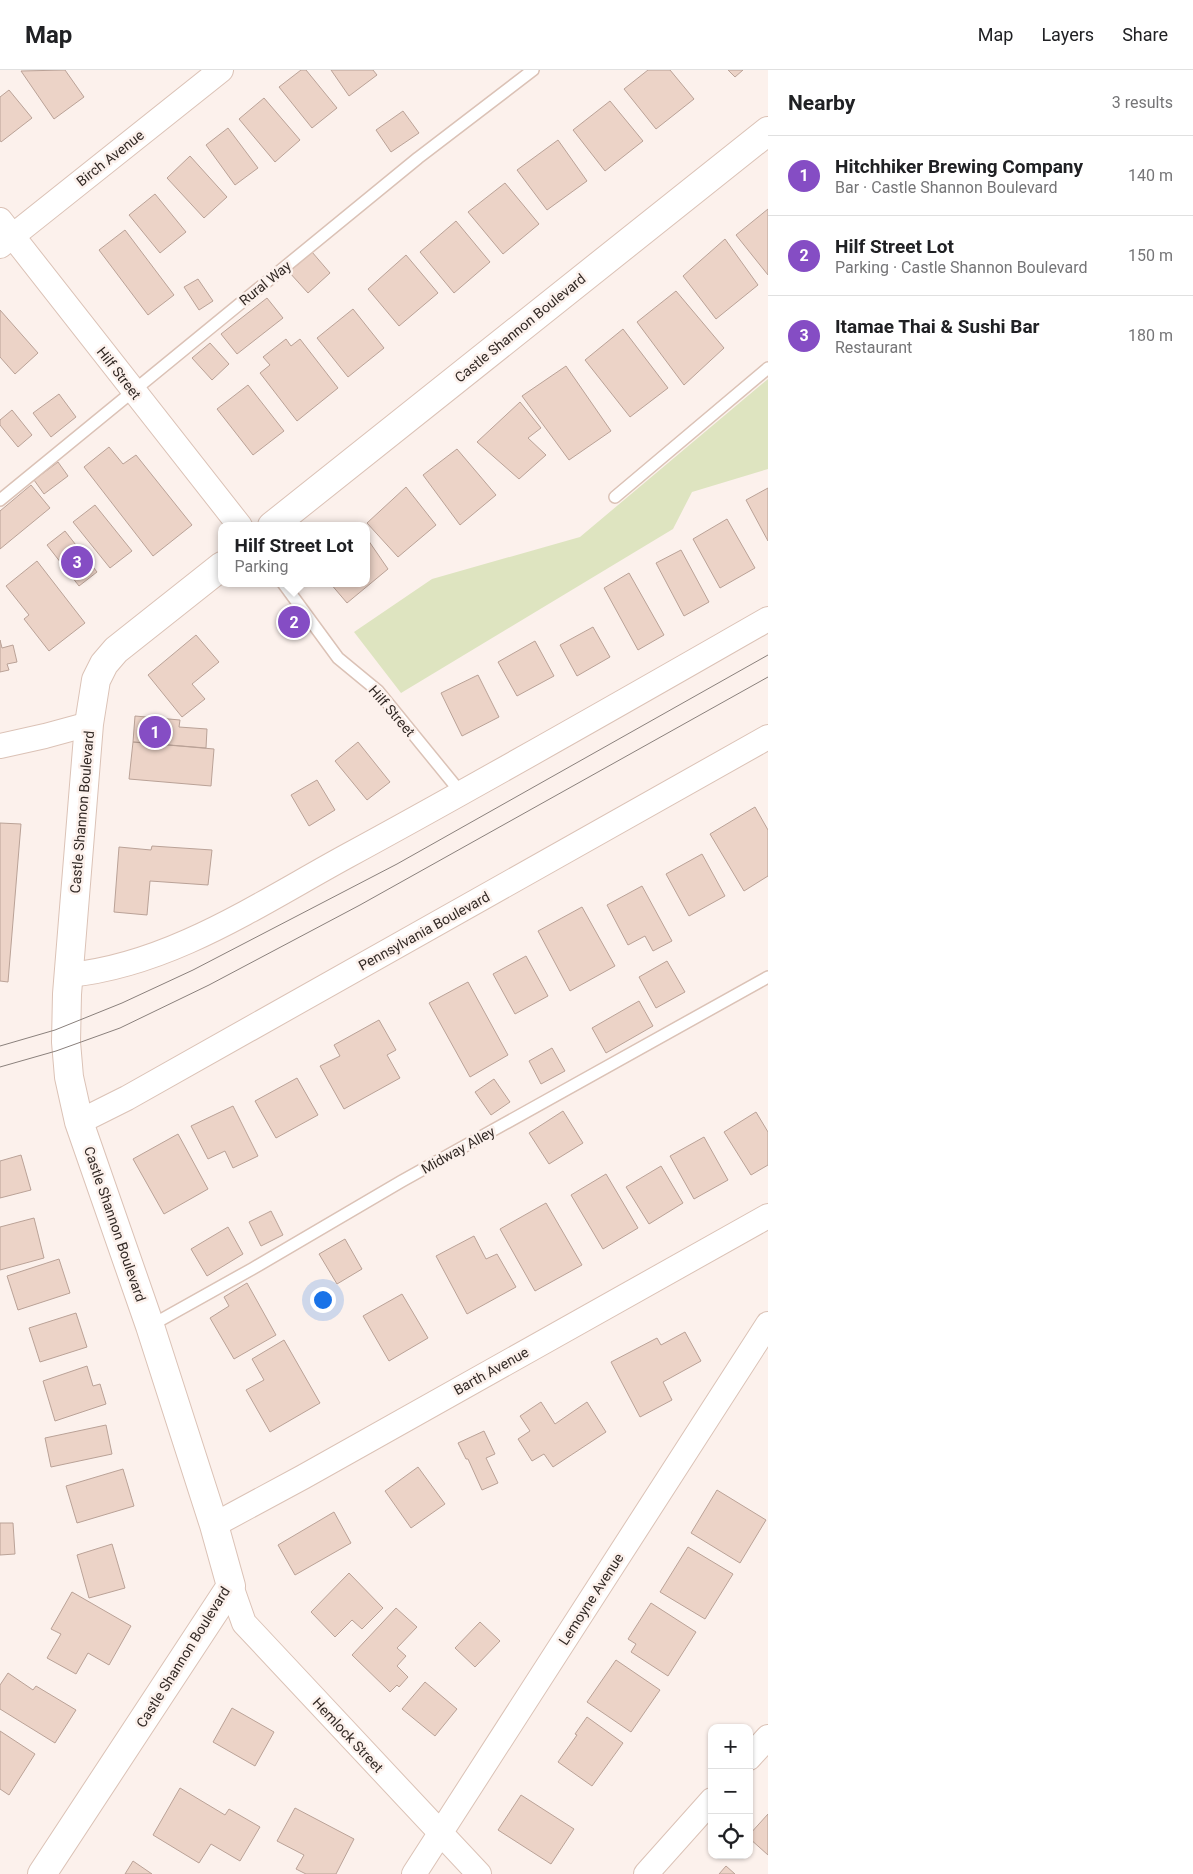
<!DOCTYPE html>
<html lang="en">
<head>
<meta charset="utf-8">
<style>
  body { margin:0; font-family:Roboto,sans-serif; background:#f6f6f6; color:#202124 }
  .controls { position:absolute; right:15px; bottom:15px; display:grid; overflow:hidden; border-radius:10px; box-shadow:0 1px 4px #0004 }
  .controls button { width:45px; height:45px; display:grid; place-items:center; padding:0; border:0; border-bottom:1px solid #e0e0e0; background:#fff; color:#202124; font:25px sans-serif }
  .you { position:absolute; left:322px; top:1229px; width:18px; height:18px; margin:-12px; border:4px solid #fff; border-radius:50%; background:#1a73e8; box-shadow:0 0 0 8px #1a73e833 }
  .badge { display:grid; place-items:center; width:32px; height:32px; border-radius:50%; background:#854dc4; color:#fff; font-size:16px; font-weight:700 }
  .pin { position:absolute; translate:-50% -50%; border:2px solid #fff; box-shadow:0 1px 5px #0006 }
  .popup { position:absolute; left:218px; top:452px; width:152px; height:65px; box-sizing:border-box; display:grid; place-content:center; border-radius:10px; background:#fff; filter:drop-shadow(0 1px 4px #0005); font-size:16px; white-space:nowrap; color:#757577 }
  .popup b { font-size:19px; color:#202124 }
  .popup::after { content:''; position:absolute; left:50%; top:100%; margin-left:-10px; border:10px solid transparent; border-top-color:#fff }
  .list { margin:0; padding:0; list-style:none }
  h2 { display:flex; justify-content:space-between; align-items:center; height:65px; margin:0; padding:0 20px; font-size:21px }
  h2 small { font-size:16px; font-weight:400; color:#757577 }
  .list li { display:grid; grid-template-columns:32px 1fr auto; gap:15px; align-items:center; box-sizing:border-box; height:80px; padding:0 20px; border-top:1px solid #e0e0e0 }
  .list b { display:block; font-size:19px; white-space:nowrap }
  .list p { margin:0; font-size:16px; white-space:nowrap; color:#757577 }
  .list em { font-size:16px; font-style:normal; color:#757577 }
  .icon { flex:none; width:28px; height:28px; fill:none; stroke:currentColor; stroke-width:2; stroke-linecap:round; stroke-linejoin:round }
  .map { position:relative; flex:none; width:768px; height:1804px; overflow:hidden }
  header { display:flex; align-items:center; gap:30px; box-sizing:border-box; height:70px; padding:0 25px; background:#fff; border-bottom:1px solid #e0e0e0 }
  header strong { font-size:24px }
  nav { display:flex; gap:28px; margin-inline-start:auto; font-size:18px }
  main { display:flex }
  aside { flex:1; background:#fff }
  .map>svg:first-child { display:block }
  .green { fill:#dee4c0 }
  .building { fill:#ecd3c7; stroke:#baa297 }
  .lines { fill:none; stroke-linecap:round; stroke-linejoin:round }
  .lane-casing { stroke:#dbc2b6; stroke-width:14 }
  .street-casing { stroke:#dbc2b6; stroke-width:26 }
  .secondary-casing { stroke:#dbc2b6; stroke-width:30 }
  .lane { stroke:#fff; stroke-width:11 }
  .street { stroke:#fff; stroke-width:24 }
  .secondary { stroke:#fff; stroke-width:28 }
  .tram { stroke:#8a807c; stroke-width:1 }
  .labels { text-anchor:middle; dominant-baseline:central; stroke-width:5; stroke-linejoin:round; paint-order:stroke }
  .street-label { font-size:14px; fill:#322925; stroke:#fcf1ec }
</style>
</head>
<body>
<header>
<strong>Map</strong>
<nav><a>Map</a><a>Layers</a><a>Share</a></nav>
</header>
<main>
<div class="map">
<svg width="768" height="1804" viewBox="0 0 768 1804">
  <rect width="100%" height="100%" fill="#fcf1ec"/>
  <path class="green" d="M768,309V399L692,422L673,459L401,623L354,562L432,509L580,467Z"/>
  <path class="building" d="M65,0L84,27L54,49L21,1Z
    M301,0H306L337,38L312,58L279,17Z
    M331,0H373L377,5L349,26Z
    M648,0H670L694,29L656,59L624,19Z
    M728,0H743L735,7Z
    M9,20L32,48L1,72L0,70V27Z
    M264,28L300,70L275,92L239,49Z
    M610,31L643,71L605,101L573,60Z
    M403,41L419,63L391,82L376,60Z
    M228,58L258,98L235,115L206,75Z
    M558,70L587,111L547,140L517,100Z
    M190,86L227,127L204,148L167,108Z
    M505,113L539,154L503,184L468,142Z
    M155,124L186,162L160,183L129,145Z
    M768,139V205L736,165Z
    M456,151L490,192L454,223L420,182Z
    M125,160L174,225L148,245L99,180Z
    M725,169L758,215L716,249L683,206Z
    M312,182L330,203L308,223L289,202Z
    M406,185L438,223L399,256L368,219Z
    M198,209L213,231L199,240L184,217Z
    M676,221L724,278L684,315L637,252Z
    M267,228L283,248L237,284L221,264Z
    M353,239L384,278L348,307L317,268Z
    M0,240L38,283L15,304L0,287Z
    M623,259L668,318L630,347L585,290Z
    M286,269L291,276L300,269L338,318L297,351L260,303L270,295L263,287Z
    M210,273L229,294L212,310L192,288Z
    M566,296L611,361L569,390L522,326Z
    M248,315L284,361L253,385L217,339Z
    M59,324L76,347L51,367L33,343Z
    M520,332L541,358L528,368L546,385L519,409L477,372Z
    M12,340L32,365L18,377L0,355V350Z
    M109,377L123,394L136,385L192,455L153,486L84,397Z
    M457,379L496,425L460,455L423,405Z
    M58,392L68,406L44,424L34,410Z
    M31,415L50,438L0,479V441Z
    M406,417L436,455L398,487L367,453Z
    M768,418V471L746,430Z
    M95,435L132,481L110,498L73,452Z
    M727,449L755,498L720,518L693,469Z
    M65,461L97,502L79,516L47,475Z
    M366,467L388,499L347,533L330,513H366Z
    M681,480L709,532L684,546L656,493Z
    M37,491L85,553L49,581L24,549L29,545L6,516Z
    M629,503L664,565L638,580L604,518Z
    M593,557L610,587L577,606L560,575Z
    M196,565L219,592L192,614L205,629L182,647L148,605Z
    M0,570L2,578L13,575L17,592L7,594L9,600L0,602Z
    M535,571L554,606L517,626L498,592Z
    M478,605L499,647L462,666L441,623Z
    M135,646L180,650L179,657L207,659L206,678L133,672Z
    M133,672L214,679L211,716L129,709Z
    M358,672L390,712L367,730L335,691Z
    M317,710L335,740L309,756L291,725Z
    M755,737L768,760V806L744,821L710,764Z
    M0,753L21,754L8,912L0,911Z
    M152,776L212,780L208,815L150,811L147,845L114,842L119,777L151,780Z
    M702,784L725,826L689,846L666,804Z
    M642,816L672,871L653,881L645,866L628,875L607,835Z
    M582,837L615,896L570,921L538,861Z
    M526,886L548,926L515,944L493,904Z
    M667,891L685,922L656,938L639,907Z
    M468,912L508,985L470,1007L429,933Z
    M639,931L653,956L606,983L592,958Z
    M379,950L396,980L387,985L400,1008L344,1039L320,996L340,986L334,975Z
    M552,978L565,1001L541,1014L529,991Z
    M297,1008L318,1045L276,1068L255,1031Z
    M494,1009L510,1032L491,1045L475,1022Z
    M233,1036L258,1086L233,1098L225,1081L208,1089L191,1056Z
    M563,1041L583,1073L549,1094L529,1063Z
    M756,1042L768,1062V1095L751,1105L724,1062Z
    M178,1064L208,1119L164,1144L133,1089Z
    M704,1067L728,1110L694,1129L670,1086Z
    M21,1085L31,1120L0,1128V1091Z
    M661,1096L683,1133L649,1154L626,1117Z
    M606,1104L638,1158L603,1179L571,1125Z
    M546,1133L582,1195L535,1221L500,1159Z
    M271,1141L283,1165L261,1176L249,1152Z
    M34,1148L44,1188L0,1200V1157Z
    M228,1157L243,1184L207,1206L191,1179Z
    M474,1166L486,1189L497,1184L516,1217L467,1244L436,1186Z
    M345,1169L362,1199L337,1214L319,1184Z
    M59,1189L70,1223L18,1240L7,1206Z
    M247,1213L276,1265L234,1289L210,1248L229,1236L224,1227Z
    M402,1224L428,1268L389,1291L363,1246Z
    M76,1243L87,1277L40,1292L29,1258Z
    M685,1262L701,1291L663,1312L672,1330L640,1347L611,1292L657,1268L661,1275Z
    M284,1270L320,1333L270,1362L246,1320L264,1310L252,1289Z
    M87,1296L93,1316L100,1314L106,1334L55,1351L43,1311Z
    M541,1332L555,1354L587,1332L606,1362L553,1397L544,1384L532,1391L518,1369L530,1361L520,1346Z
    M106,1355L112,1384L51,1397L45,1368Z
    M484,1361L495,1384L486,1388L498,1413L482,1420L468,1389H466L458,1373Z
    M418,1397L445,1434L411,1458L385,1421Z
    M123,1399L134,1436L77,1453L66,1416Z
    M717,1420L766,1450L740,1493L691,1463Z
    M334,1442L351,1473L295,1505L278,1475Z
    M0,1453H13L15,1484L0,1485Z
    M112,1474L125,1518L89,1528L77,1485Z
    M688,1477L733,1504L705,1549L660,1522Z
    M349,1503L383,1538L362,1559L352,1550L335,1567L311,1542Z
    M72,1522L131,1556L109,1595L88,1583L76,1604L47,1588L61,1564L51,1559Z
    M651,1533L696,1562L668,1606L631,1582L636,1574L628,1569Z
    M396,1538L417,1557L397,1578L406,1586L397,1596L408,1607L399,1617L397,1615L390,1622L352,1585Z
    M480,1552L500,1571L475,1597L455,1578Z
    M616,1590L660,1620L631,1662L587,1632Z
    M8,1603L33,1620L36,1616L76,1640L55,1673L0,1639V1615Z
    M425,1612L457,1639L435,1666L402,1639Z
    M232,1638L274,1662L255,1696L213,1672Z
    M587,1647L623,1673L592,1716L558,1692L577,1665L575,1664Z
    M0,1661L35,1684L9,1725L0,1719Z
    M180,1718L225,1745L229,1739L260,1757L240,1791L211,1774L199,1793L153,1765Z
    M521,1725L574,1759L551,1794L498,1760Z
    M295,1738L354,1769L336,1804H306L296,1799L304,1785L277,1771Z
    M768,1744V1785L749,1768V1765Z
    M133,1791L152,1804H125Z
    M726,1796L735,1804H719Z"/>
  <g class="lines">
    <g class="lane-casing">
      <path id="lane" d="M615,427L768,298
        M0,430L418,88L533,0
        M283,513L338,588L378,621L462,724
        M150,1256L252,1199L402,1111L768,907"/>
    </g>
    <g class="street-casing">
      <path id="street" d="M0,150L240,456
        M0,176L221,0
        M0,676L45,666L89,654
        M69,905C170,895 259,834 347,786C489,709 628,629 768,549
        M79,1052L127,1028L768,667
        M214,1455L303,1407L768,1146
        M231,1516L244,1553L479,1804
        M749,1688L768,1667
        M414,1804L768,1254
        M646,1804L712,1730"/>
    </g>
    <g class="secondary-casing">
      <path id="secondary" d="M272,456L768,61
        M42,1804L231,1516L214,1455L150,1256L79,1052L69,1007L66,972L67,924L89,654L96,610L104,594L116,580L222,496"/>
    </g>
    <use href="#lane" class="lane"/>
    <use href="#street" class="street"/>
    <use href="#secondary" class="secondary"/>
    <path class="tram" d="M0,976L55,960L122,933L193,900L397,794L768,585
      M0,997L56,981L120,958L209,915L360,835L768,607"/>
  </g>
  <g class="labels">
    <g class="street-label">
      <text transform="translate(110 88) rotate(-38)">Birch Avenue</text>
      <text transform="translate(265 213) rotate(-39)">Rural Way</text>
      <text transform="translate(520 258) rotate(-39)">Castle Shannon Boulevard</text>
      <text transform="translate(119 303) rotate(52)">Hilf Street</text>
      <text transform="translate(392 641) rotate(49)">Hilf Street</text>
      <text transform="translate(82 742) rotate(-85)">Castle Shannon Boulevard</text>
      <text transform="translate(424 861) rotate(-29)">Pennsylvania Boulevard</text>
      <text transform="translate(458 1080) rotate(-29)">Midway Alley</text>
      <text transform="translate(115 1154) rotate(71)">Castle Shannon Boulevard</text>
      <text transform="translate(491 1301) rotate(-29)">Barth Avenue</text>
      <text transform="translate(591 1529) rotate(-57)">Lemoyne Avenue</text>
      <text transform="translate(183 1587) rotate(-58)">Castle Shannon Boulevard</text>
      <text transform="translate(348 1665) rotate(47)">Hemlock Street</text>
    </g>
  </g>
</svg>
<div class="controls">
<button>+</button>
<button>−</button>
<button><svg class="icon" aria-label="locate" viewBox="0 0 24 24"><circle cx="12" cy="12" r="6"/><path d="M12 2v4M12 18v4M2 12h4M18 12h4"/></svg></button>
</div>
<div class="you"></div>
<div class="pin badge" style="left:155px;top:662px">1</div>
<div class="pin badge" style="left:294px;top:552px">2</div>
<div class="popup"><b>Hilf Street Lot</b>Parking</div>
<div class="pin badge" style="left:77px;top:492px">3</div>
</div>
<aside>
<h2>Nearby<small>3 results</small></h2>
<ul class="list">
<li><span class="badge">1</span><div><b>Hitchhiker Brewing Company</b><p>Bar · Castle Shannon Boulevard</p></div><em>140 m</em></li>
<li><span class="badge">2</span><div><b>Hilf Street Lot</b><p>Parking · Castle Shannon Boulevard</p></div><em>150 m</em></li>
<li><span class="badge">3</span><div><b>Itamae Thai &amp; Sushi Bar</b><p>Restaurant</p></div><em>180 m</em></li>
</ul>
</aside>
</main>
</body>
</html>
